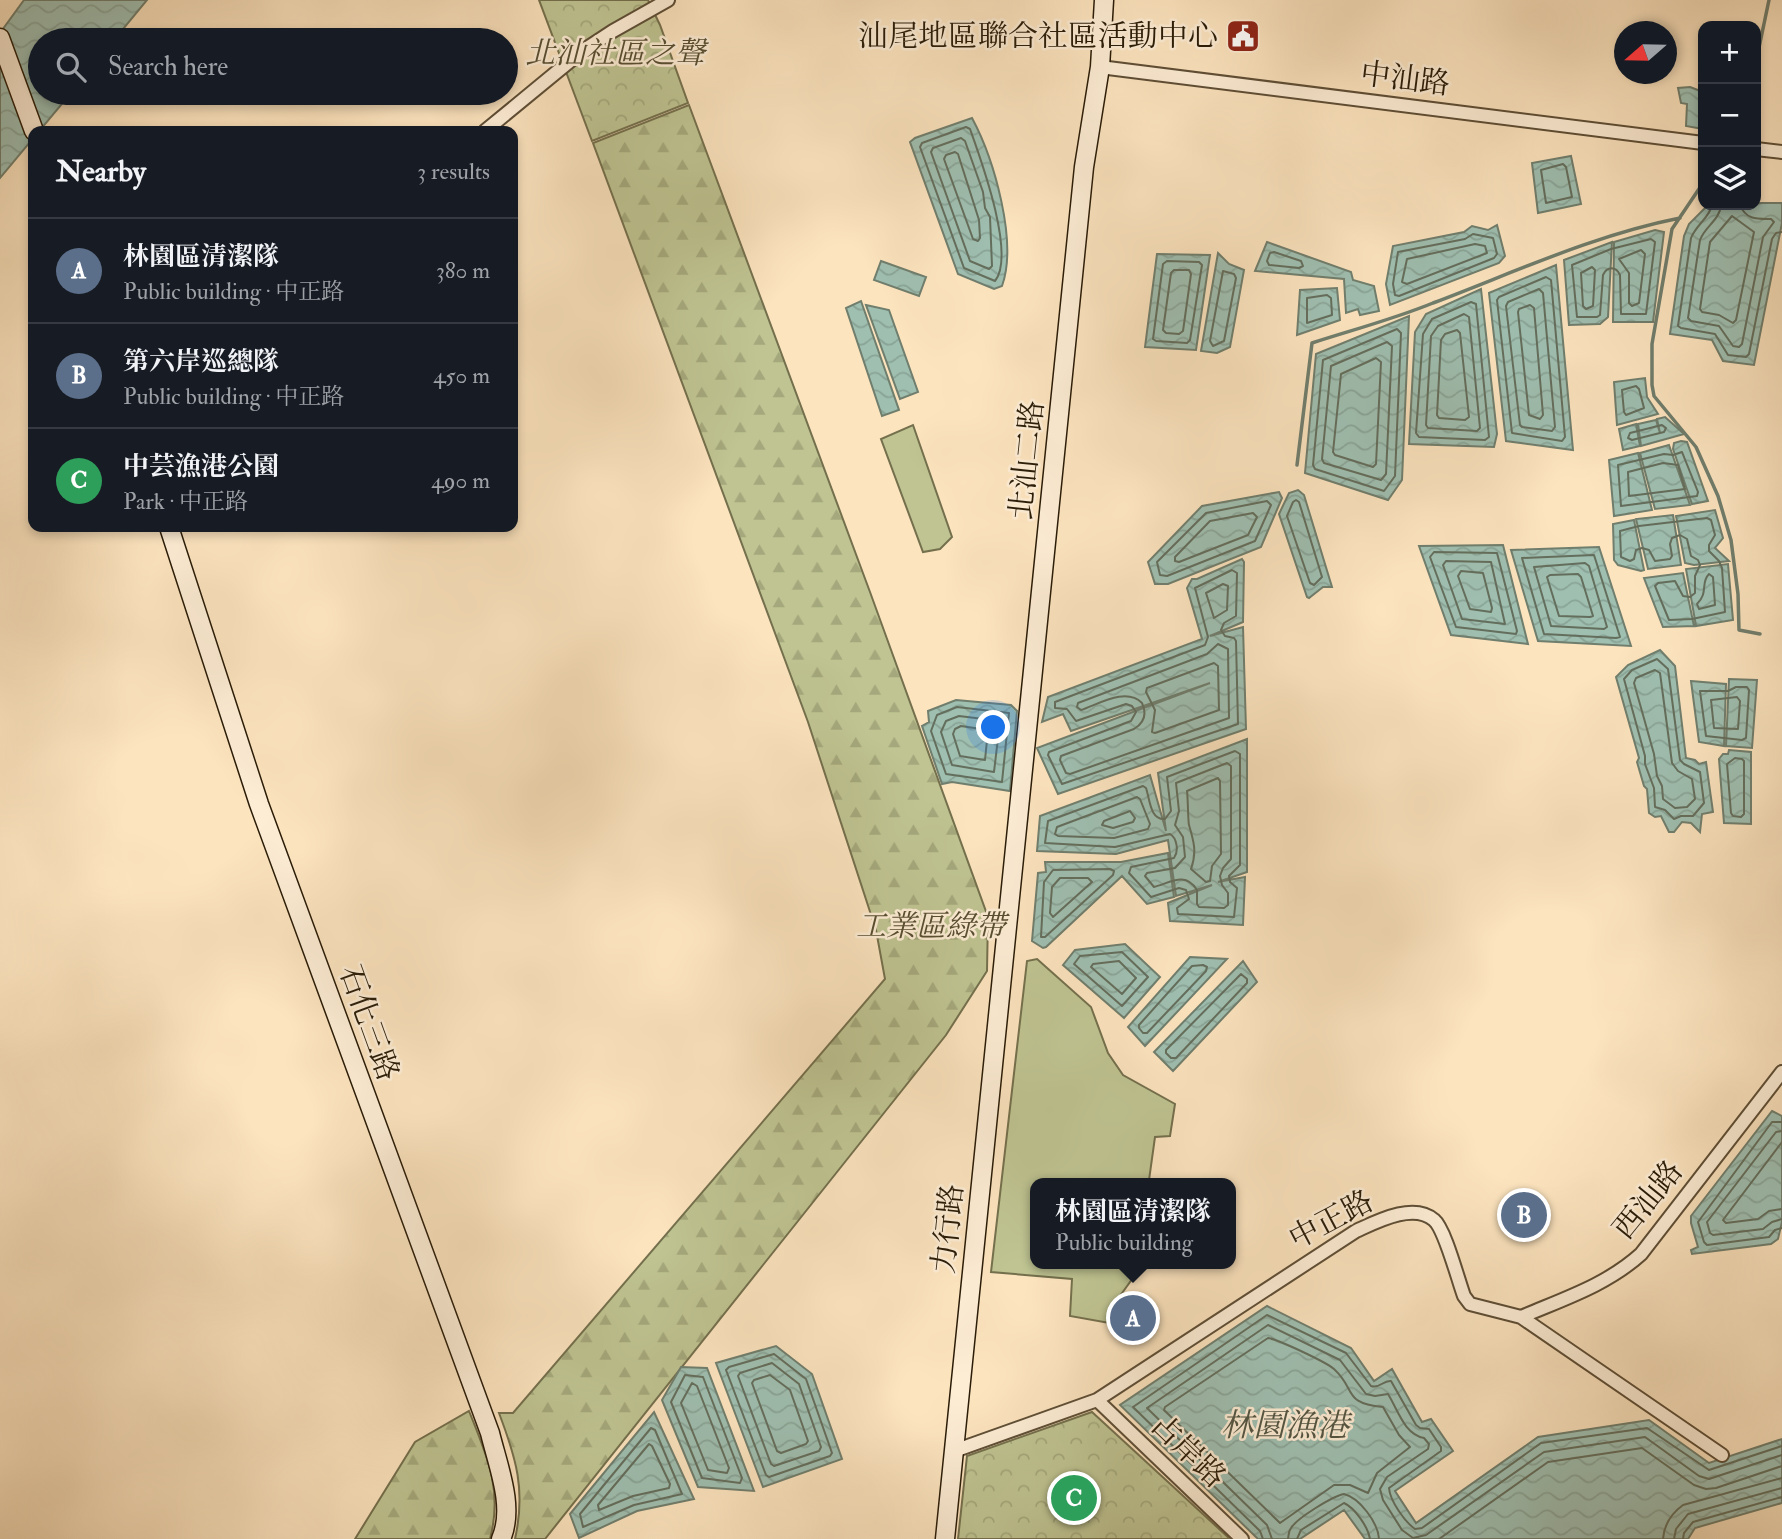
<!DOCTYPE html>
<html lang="en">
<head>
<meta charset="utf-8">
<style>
  body { margin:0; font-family:"IM FELL Double Pica","Noto Serif TC",serif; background:#20242c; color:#f1f3f6 }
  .controls { position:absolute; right:21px; top:21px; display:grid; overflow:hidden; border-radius:14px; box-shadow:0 4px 10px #0003 }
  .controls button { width:63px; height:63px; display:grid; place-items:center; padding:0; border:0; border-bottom:2px solid #363941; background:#171b24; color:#f1f3f6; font:35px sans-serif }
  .compass { position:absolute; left:1614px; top:21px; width:63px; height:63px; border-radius:50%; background:#171b24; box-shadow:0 4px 10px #0003; rotate:250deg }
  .you { position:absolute; left:994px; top:728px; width:24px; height:24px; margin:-18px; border:5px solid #fff; border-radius:50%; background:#1a73e8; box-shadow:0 0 0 10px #1a73e833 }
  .badge { display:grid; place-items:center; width:46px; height:46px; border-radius:50%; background:#7c3aed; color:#fff; font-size:23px; font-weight:700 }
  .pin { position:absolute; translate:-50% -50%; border:4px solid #fff; box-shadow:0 2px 7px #0006 }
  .popup { position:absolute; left:1030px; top:1178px; width:206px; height:91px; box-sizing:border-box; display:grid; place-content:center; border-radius:14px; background:#171b24; filter:drop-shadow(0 2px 5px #0005); font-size:23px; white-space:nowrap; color:#9ea1a6 }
  .popup b { font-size:26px; color:#f1f3f6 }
  .popup::after { content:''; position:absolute; left:50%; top:100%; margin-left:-14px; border:14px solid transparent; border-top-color:#171b24 }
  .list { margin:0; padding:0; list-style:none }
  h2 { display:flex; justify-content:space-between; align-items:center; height:91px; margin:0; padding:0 28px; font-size:30px }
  h2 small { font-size:23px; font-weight:400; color:#9ea1a6 }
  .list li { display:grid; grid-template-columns:46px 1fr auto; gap:21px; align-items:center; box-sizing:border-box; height:105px; padding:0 28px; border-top:2px solid #363941 }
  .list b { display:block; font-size:26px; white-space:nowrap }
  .list p { margin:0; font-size:23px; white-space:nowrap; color:#9ea1a6 }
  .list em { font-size:23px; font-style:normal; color:#9ea1a6 }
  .icon { flex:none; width:38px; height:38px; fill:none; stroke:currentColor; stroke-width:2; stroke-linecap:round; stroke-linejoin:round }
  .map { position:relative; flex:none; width:1782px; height:1539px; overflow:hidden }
  .search { position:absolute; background:#171b24; box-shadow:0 4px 10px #0003; left:28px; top:28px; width:490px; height:77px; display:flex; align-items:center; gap:18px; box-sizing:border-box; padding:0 24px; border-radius:38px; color:#9ea1a6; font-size:26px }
  .panel { position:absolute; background:#171b24; box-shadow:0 4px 10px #0003; left:28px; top:126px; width:490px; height:406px; border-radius:14px }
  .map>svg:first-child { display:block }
  .grass { fill:#bfc492; stroke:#74704d; stroke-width:2 }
  .forest { fill:url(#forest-firs); stroke:#74704d; stroke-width:2 }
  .park { fill:url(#park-crowns); stroke:#74704d; stroke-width:2 }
  .water { fill:url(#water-waves); stroke:#707e6d; stroke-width:2 }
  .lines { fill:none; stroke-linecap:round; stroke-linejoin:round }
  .shore { stroke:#646e5c; stroke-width:2 }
  .stream { stroke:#707e6d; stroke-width:3.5 }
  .street-casing { stroke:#5e4e36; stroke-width:16 }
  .secondary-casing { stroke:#2a1c08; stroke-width:21 }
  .street { stroke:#fdedd5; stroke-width:12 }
  .secondary { stroke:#fdedd5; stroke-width:18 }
  .labels { text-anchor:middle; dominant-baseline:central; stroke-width:5; stroke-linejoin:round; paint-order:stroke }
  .poi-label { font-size:30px; fill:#2a1c08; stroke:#fdedd5; text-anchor:end }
  .park-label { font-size:30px; font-style:italic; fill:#574e31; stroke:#fdedd5 }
  .street-label { font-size:30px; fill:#2a1c08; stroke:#fdedd5 }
  .water-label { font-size:32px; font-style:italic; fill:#535543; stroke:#fdedd5 }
</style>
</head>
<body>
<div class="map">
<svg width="1782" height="1539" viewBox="0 0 1782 1539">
  <defs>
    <pattern id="forest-firs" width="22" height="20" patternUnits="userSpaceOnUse" patternTransform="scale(1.75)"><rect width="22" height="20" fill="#bfc492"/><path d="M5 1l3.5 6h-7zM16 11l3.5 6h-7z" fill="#a4a87c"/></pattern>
    <pattern id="park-crowns" width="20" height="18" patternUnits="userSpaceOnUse" patternTransform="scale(1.75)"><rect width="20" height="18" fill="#bfc492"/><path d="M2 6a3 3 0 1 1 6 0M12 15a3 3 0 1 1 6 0" fill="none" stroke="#a4a87c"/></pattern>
    <pattern id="water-waves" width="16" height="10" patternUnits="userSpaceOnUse" patternTransform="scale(1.75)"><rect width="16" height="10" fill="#9fbfb1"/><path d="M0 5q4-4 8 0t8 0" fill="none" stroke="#89a497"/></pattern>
  </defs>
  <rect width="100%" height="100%" fill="#fce4bf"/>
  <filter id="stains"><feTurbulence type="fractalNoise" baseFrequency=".00286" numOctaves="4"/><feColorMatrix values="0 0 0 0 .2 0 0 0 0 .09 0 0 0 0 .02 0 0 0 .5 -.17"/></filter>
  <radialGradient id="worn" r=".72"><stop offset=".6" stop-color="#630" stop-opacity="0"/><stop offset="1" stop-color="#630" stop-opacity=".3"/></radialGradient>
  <path class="grass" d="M913,425L952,537L940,549L923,552L881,439Z
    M1037,959L1091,1007L1108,1053L1123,1075L1175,1104L1170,1136L1155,1137L1149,1180L1157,1183H1035V1264H1143L1112,1307L1115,1324L1070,1316L1072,1279L991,1272L1027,961Z"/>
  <path class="forest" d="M689,105L870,592L988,917L987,971L946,1035L545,1539H515C526,1490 516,1458 499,1413H513L885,979L876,930L808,722L593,143Z
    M469,1411C487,1456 503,1490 490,1539H355L415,1442Z"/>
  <path class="park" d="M539,0H648L660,25L688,103L592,141Z
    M1092,1412L1230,1539H958L967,1456Z"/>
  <path class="water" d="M24,0H147L114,40H40V93H71L0,178V33Z
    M1690,87L1703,92V129L1686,126L1687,104L1681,103L1678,88Z
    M972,118C994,159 1018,242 1002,286L994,289L958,274L910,142L915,138Z
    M1571,156L1581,204L1538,213L1532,163Z
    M1756,203H1782V223L1754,365L1723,361L1712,340L1670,334L1684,236L1689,224L1708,205H1756Z
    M1497,225L1505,256L1499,263L1390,305L1386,284L1393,246L1464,232L1472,226L1488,230Z
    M1655,230L1664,232L1653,322H1613L1614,242Z
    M1267,242L1351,272L1353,280L1374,286L1379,311L1360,315L1358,309L1346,313L1344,279L1255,271Z
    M1612,242L1608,317L1600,324L1569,325L1564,260Z
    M1218,253L1229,264L1244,270L1230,347L1217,353L1201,351Z
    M1157,254L1210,255L1196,350L1145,347Z
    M881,261L926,277L919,296L874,280Z
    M1556,265L1573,450L1506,441L1489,293Z
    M1337,288L1340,320L1297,335L1300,290Z
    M1481,289L1497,434L1494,447L1409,444L1415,332L1426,314Z
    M861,301L899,410L882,416L846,308Z
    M866,305L889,310L918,392L900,399Z
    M1409,316L1402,480L1388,500L1305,473L1316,354Z
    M1645,378L1647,397L1658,414L1617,425L1614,382Z
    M1665,417L1684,434L1641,446L1638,424L1656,420L1660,433L1657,419Z
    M1636,424L1640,446L1623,450L1619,429Z
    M1681,441L1687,442L1708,501L1692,504L1673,449L1674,443Z
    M1669,445L1690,505L1655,509L1640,453Z
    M1638,453L1652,510L1614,516L1609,460Z
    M1298,490L1304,495L1332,587H1323L1309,598L1307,597L1279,514L1289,493Z
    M1279,492L1282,498L1261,547L1168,584H1155L1148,562L1202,506Z
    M1715,510L1723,538L1715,548L1729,561L1694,565L1685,563L1676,516Z
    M1673,515L1681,565L1648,569L1636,519Z
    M1634,520L1644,570L1641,571L1618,565L1614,560L1613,524Z
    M1503,545L1528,644L1451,635L1419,546Z
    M1599,547L1631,646L1538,641L1511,550Z
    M1242,559L1244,562L1243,622L1210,636L1243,627L1246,729L1058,794L1037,748L1210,683L1071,731L1063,714L1042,722L1048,697L1202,639L1187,588L1192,579H1197Z
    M1728,564L1733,620L1696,626L1686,569Z
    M1683,573L1694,626L1663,627L1644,578Z
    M1660,650L1675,666L1686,758L1695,760L1699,764L1706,762L1713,812L1702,814L1700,832L1691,823L1682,822L1674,832H1669L1661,816L1655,817L1649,813L1647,789L1644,786L1637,762L1639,758L1616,677L1628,665Z
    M1729,679L1757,680L1752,748L1726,746Z
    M1691,681L1726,684L1724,746L1699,742Z
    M956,700L1011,705L1017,711L1010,791L952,782L942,784L922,726L929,722L928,711Z
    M1247,739V872L1218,882L1245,877L1243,925L1170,921L1168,903L1212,885L1176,896L1168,840L1116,854L1037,851L1040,816L1150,775L1166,831L1158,773Z
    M1729,750L1751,752V824L1724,823L1719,759L1723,754H1728Z
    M1168,853L1174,897L1147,904L1122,876L1046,947L1043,948L1032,941L1038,873L1046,872L1045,862H1121Z
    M1125,944L1160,977L1124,1018L1063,965L1075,950Z
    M1190,957L1227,959L1145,1046L1128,1027Z
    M1243,961L1257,982L1173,1071L1154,1052Z
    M1772,1111L1782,1116V1222L1778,1239L1771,1244L1692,1254L1691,1250L1698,1247L1691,1223V1216Z
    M1267,1306L1351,1348L1374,1381L1392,1369L1422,1422L1431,1419L1453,1451L1395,1491L1416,1523L1538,1437L1649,1420L1709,1463L1782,1439V1503L1695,1528L1688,1539H1365L1344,1510L1300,1539H1258L1120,1405Z
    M776,1346L812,1374L842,1459L763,1487L716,1363Z
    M681,1367L707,1368L754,1491L698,1487L662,1400Z
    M654,1412L694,1499L637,1511L579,1538L570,1514Z"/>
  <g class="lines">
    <path class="shore" d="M966,127L970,129C981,160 1016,255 995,281L964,268L920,147L922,143Z
      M961,138L965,141L983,192L985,208L990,217L992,266L989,269L970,261L931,152L933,148Z
      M955,152L958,154L979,220L980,238L978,241L973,239L944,159L946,155Z
      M1563,164L1566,167L1572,197L1546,203L1541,170Z
      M1712,205C1710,217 1696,225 1691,238L1678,326L1681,328L1715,334L1728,355L1746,357L1749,354L1772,239L1776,233L1782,232
      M1721,205C1720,220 1705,226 1700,240L1688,318L1691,321L1719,326L1733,346L1739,347L1742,344L1763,237L1774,222L1771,219C1757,219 1746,220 1740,205
      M1732,216L1754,232L1736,320L1733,323L1719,315L1702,312L1700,309L1710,242Z
      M1473,234L1493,238L1497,254L1494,258L1399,296L1395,295L1393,284L1398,252L1465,239Z
      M1651,239L1655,242L1646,314H1621L1620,275C1616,266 1607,266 1603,275L1600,315L1597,317H1577L1572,265L1611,249Z
      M1475,244L1485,246L1487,253L1407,284L1402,282L1407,259Z
      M1641,250L1645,254L1639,303L1632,306L1629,303V273L1619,259Z
      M1274,252L1301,261L1303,266L1299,268L1269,265L1267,261L1270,253Z
      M1167,261L1199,262L1202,265L1190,340L1187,343L1156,341L1153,339L1163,264Z
      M1592,267L1595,270L1593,306L1586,309L1583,306L1581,273Z
      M1174,270H1189L1191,274L1183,331L1179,334L1166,333L1163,330L1171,273Z
      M1223,271L1234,274L1236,278L1224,341L1213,346L1210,341Z
      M1546,277L1551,280L1565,437L1562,441L1512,433L1497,300L1499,297Z
      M1539,289L1543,293L1555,427L1552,431L1522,427L1520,425L1506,306L1508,302Z
      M1327,295L1331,298L1332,315L1307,323V298Z
      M1471,302L1476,304L1489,437L1485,440L1419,437L1416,433L1423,334L1432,319Z
      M1530,305L1534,308L1543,415L1540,419L1529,415L1518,312L1519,309Z
      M1464,314L1469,317L1480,428L1477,431L1428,428L1426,425L1431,336L1438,326Z
      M1397,329L1401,333L1395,476L1384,491L1315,469L1313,465L1323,360Z
      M1457,330L1460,333L1469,417L1465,420L1439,418L1437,415L1441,340L1445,334Z
      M1387,342L1392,346L1386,474L1381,480L1324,463L1322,459L1331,366Z
      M1376,358L1381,362L1376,464L1373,467L1335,455L1333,452L1341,374Z
      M1636,386L1639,389L1644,408L1626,415L1624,412L1622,390Z
      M1662,425L1666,428L1664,432L1632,440L1628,438L1630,433Z
      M1682,452L1698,492L1697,496L1621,506L1618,465L1664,454L1673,455Z
      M1663,463L1678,465L1685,489L1629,496L1628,472Z
      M1296,500L1299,502L1322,577L1314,585L1310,583L1287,516L1293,502Z
      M1267,501L1271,505L1255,541L1167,576L1160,575L1157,562L1206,513Z
      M1253,513L1257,517L1248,535L1179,562L1175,561V557L1210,521Z
      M1707,518L1711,520L1715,535L1709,545V551L1719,561L1722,568L1725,612L1692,619L1669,620L1655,586L1658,583L1675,581L1683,596L1690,597L1695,593V576L1700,565L1698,560L1691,556L1687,539L1680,535L1672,538L1670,544L1672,556L1670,559L1655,561L1649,550L1642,548L1636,550L1634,559L1630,561L1621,557L1620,531L1639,526Z
      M1434,552L1497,553L1517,631L1516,634L1456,627L1430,557Z
      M1594,555L1620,637L1616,638L1544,634L1522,558Z
      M1446,561L1491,562L1505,624L1462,619L1443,565Z
      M1585,563L1589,566L1607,627L1604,629L1551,626L1534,567Z
      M1232,570L1237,573L1236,616L1224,623L1221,630L1225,636L1234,638L1236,641L1238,724L1062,784L1048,755L1049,752L1131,721L1136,712L1132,706L1126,704L1076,721L1067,709L1055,708V702L1205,645L1208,637L1195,588Z
      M1461,571L1483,573L1492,608L1491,612L1470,609L1458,576Z
      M1578,574L1581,577L1593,616L1590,617L1559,616L1547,577L1550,575Z
      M1709,574L1713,577L1715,605L1699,609L1697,604C1709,592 1700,583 1709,574Z
      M1223,584L1228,586L1227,610L1214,618L1206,593Z
      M1218,644L1228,649L1229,718L1070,774L1066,773L1060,760L1061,756L1134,729C1144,723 1147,714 1142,703C1126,687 1099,704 1081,710L1077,707L1078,703L1207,654Z
      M1657,659L1668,669L1680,760L1684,764L1700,772L1704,803L1693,816H1681L1674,819L1665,810L1655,807L1654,788L1645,764V756L1624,679L1632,670Z
      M1214,663L1218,666L1219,710L1155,733L1152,732L1155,710L1146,692L1147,688Z
      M1655,670L1660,673L1672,763L1678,771L1692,779L1695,799L1687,807L1675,808L1663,799L1662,786L1657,776L1654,754L1634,683L1636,678Z
      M1736,687H1747L1749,690L1746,738L1742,740L1706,736L1700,691H1728Z
      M1737,697L1740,701L1738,729L1714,728L1711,700Z
      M957,707L1009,713L1002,782L946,774L931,731L937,715Z
      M959,716L1000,721L994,772L952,765L941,732L946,721Z
      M961,726L988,730L985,760L960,756L953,734L955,729Z
      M1235,751L1240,754V865L1229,876L1230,882L1237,888L1234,917L1178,914L1177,908L1189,899L1186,890L1179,888L1151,897L1129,873L1131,867L1174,858C1179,851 1177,838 1170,834L1115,847L1045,843L1048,821L1143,786L1146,788C1150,800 1150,820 1165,819L1171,811L1167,777Z
      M1735,758L1742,759L1744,761V814L1741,817L1733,816L1731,813L1727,764Z
      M1227,763L1231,766V859L1223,868L1220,876L1222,885L1228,893V905L1224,908L1199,907L1197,904V890C1185,871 1170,883 1154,887L1145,876L1147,873L1175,868L1185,857L1183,837L1175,825L1179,811L1176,783Z
      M1218,778L1220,781L1221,854L1212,866L1210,881L1206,882L1191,869C1197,852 1194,842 1189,825C1188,822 1188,798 1187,791Z
      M1137,797L1140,799L1150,824L1148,829L1114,838L1058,836L1055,834L1057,827Z
      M1130,811L1135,818L1133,822L1113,828L1102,825L1104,821Z
      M1110,869L1114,871L1113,875L1045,937H1041L1044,882L1053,870Z
      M1060,878H1088L1092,882L1053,917L1050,913L1052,887Z
      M1122,952L1148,977L1122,1006L1074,964L1080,956Z
      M1119,961L1136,978L1122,994L1091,967L1093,964Z
      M1203,965L1207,967L1206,971L1147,1033H1143L1139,1028V1025L1192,966Z
      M1241,974L1247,979V983L1176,1058H1171L1166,1053V1050Z
      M1782,1122H1772L1698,1222L1704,1242L1707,1245L1769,1237L1775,1230L1782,1228
      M1782,1131L1776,1132L1707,1222L1710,1233L1713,1235L1763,1229L1772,1222L1782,1219
      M1782,1142L1723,1220L1726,1223L1758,1219L1769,1211L1782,1209
      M1268,1338C1277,1339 1326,1362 1334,1369C1357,1390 1342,1403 1383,1407L1399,1435L1410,1447L1377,1473L1368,1493L1350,1485H1334L1280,1523L1164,1410L1165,1407Z
      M774,1354L806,1379L832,1453L830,1456L769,1477L766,1475L726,1370L729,1367Z
      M772,1363L799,1384L821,1447L819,1451L774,1466L771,1464L738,1376L740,1373Z
      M685,1375L703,1377L742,1478L740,1483L702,1478L671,1402Z
      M770,1375L790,1390L808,1441L806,1444L781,1453L777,1451L752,1383L754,1380Z
      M692,1383L697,1386L729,1468L727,1473L708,1470L681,1403Z
      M651,1428L655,1430L682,1494L634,1505L583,1527L580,1514Z
      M649,1444L652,1446L670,1484L669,1488L633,1496L599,1510L598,1505Z
      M1263,1539L1260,1531L1133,1407L1267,1315L1346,1353L1371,1386C1380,1389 1383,1380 1391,1381L1416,1425L1420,1428L1429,1429L1441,1447V1451L1389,1488C1390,1501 1405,1522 1415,1529L1422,1528L1541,1443L1647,1428L1709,1470L1782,1446
      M1272,1539L1267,1525L1147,1408L1268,1325L1340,1360L1366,1394L1375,1396L1388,1394C1398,1410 1404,1434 1424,1438L1429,1444L1428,1449L1387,1477L1380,1489L1383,1500L1402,1530L1413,1538L1426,1535L1544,1452L1645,1437L1699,1476L1709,1479L1782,1455
      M1288,1539C1289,1534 1288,1532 1291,1528C1297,1518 1333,1496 1344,1494C1360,1498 1378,1523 1379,1539
      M1297,1539L1301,1530L1344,1503C1355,1508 1368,1527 1370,1539
      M1439,1539L1548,1462L1642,1448L1694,1485L1706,1489L1716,1488L1782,1466
      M1663,1539C1664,1525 1672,1513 1683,1505L1782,1478
      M1674,1539L1676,1529L1688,1514L1782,1488
      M1683,1539L1684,1533L1693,1522L1782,1497"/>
    <path class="stream" d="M1756,62L1769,0
      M1703,183L1672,229L1652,344V385L1654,396L1696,447L1718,496L1731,540L1738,594L1739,630L1760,634
      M1297,465L1312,343C1352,330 1394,319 1433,303C1515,272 1594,235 1680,218"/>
    <g class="street-casing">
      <path id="street" d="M1100,67L1703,143
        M485,131L581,52L613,31L668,0
        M1756,149L1782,152
        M1521,1317C1563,1299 1607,1285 1641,1254L1782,1072
        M1097,1400L1242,1539
        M954,1451L1097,1400L1356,1231C1376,1222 1413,1202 1434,1220C1445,1229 1458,1280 1464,1296L1470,1304L1521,1317L1722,1455"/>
    </g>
    <g class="secondary-casing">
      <path id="secondary" d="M0,38L34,131
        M169,527L259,804L490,1433C498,1466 515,1507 501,1539
        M945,1539L1084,167L1100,67L1104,0"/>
    </g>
    <use href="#street" class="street"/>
    <use href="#secondary" class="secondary"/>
  </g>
  <defs>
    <g id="civic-square" transform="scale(1.75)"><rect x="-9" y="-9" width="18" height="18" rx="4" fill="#8f2418" stroke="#fdedd5"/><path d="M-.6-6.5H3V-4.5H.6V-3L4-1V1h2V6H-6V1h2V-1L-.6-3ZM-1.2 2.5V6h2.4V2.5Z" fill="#fff"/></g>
  </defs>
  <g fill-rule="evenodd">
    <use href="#civic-square" x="1243" y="36"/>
  </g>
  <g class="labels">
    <g class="poi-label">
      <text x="1218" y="36">汕尾地區聯合社區活動中心</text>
    </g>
    <g class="park-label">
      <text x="615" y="53">北汕社區之聲</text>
      <text x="931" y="926">工業區綠帶</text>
    </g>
    <g class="street-label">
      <text transform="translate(1405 79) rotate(7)">中汕路</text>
      <text transform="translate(1027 460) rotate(-84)">北汕二路</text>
      <text transform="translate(369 1023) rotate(70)">石化三路</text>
      <text transform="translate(1648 1200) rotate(-51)">西汕路</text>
      <text transform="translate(1331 1220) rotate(-28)">中正路</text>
      <text transform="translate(948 1229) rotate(-84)">力行路</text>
      <text transform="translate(1188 1451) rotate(44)">占岸路</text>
    </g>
    <g class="water-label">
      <text x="1285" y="1426">林園漁港</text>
    </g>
  </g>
  <rect width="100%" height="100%" filter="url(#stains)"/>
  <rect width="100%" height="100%" fill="url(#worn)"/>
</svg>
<div class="controls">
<button>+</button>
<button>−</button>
<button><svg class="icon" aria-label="layers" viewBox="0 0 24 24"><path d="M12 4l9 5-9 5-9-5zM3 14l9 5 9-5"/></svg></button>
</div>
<svg class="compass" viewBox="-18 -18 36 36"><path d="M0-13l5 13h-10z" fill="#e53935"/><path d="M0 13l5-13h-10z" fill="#9ea1a6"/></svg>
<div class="you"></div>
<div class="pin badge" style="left:1133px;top:1318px;background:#5c6f8a">A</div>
<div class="popup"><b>林園區清潔隊</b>Public building</div>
<div class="pin badge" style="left:1524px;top:1215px;background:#5c6f8a">B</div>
<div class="pin badge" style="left:1074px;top:1498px;background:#2e9e5b">C</div>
<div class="search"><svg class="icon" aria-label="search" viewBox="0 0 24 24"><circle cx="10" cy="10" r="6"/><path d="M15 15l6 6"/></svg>Search here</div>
<section class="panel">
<h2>Nearby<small>3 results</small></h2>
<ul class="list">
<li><span class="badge" style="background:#5c6f8a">A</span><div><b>林園區清潔隊</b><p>Public building · 中正路</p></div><em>380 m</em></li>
<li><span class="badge" style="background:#5c6f8a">B</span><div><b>第六岸巡總隊</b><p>Public building · 中正路</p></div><em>450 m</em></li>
<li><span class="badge" style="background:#2e9e5b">C</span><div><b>中芸漁港公園</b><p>Park · 中正路</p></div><em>490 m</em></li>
</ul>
</section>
</div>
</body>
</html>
